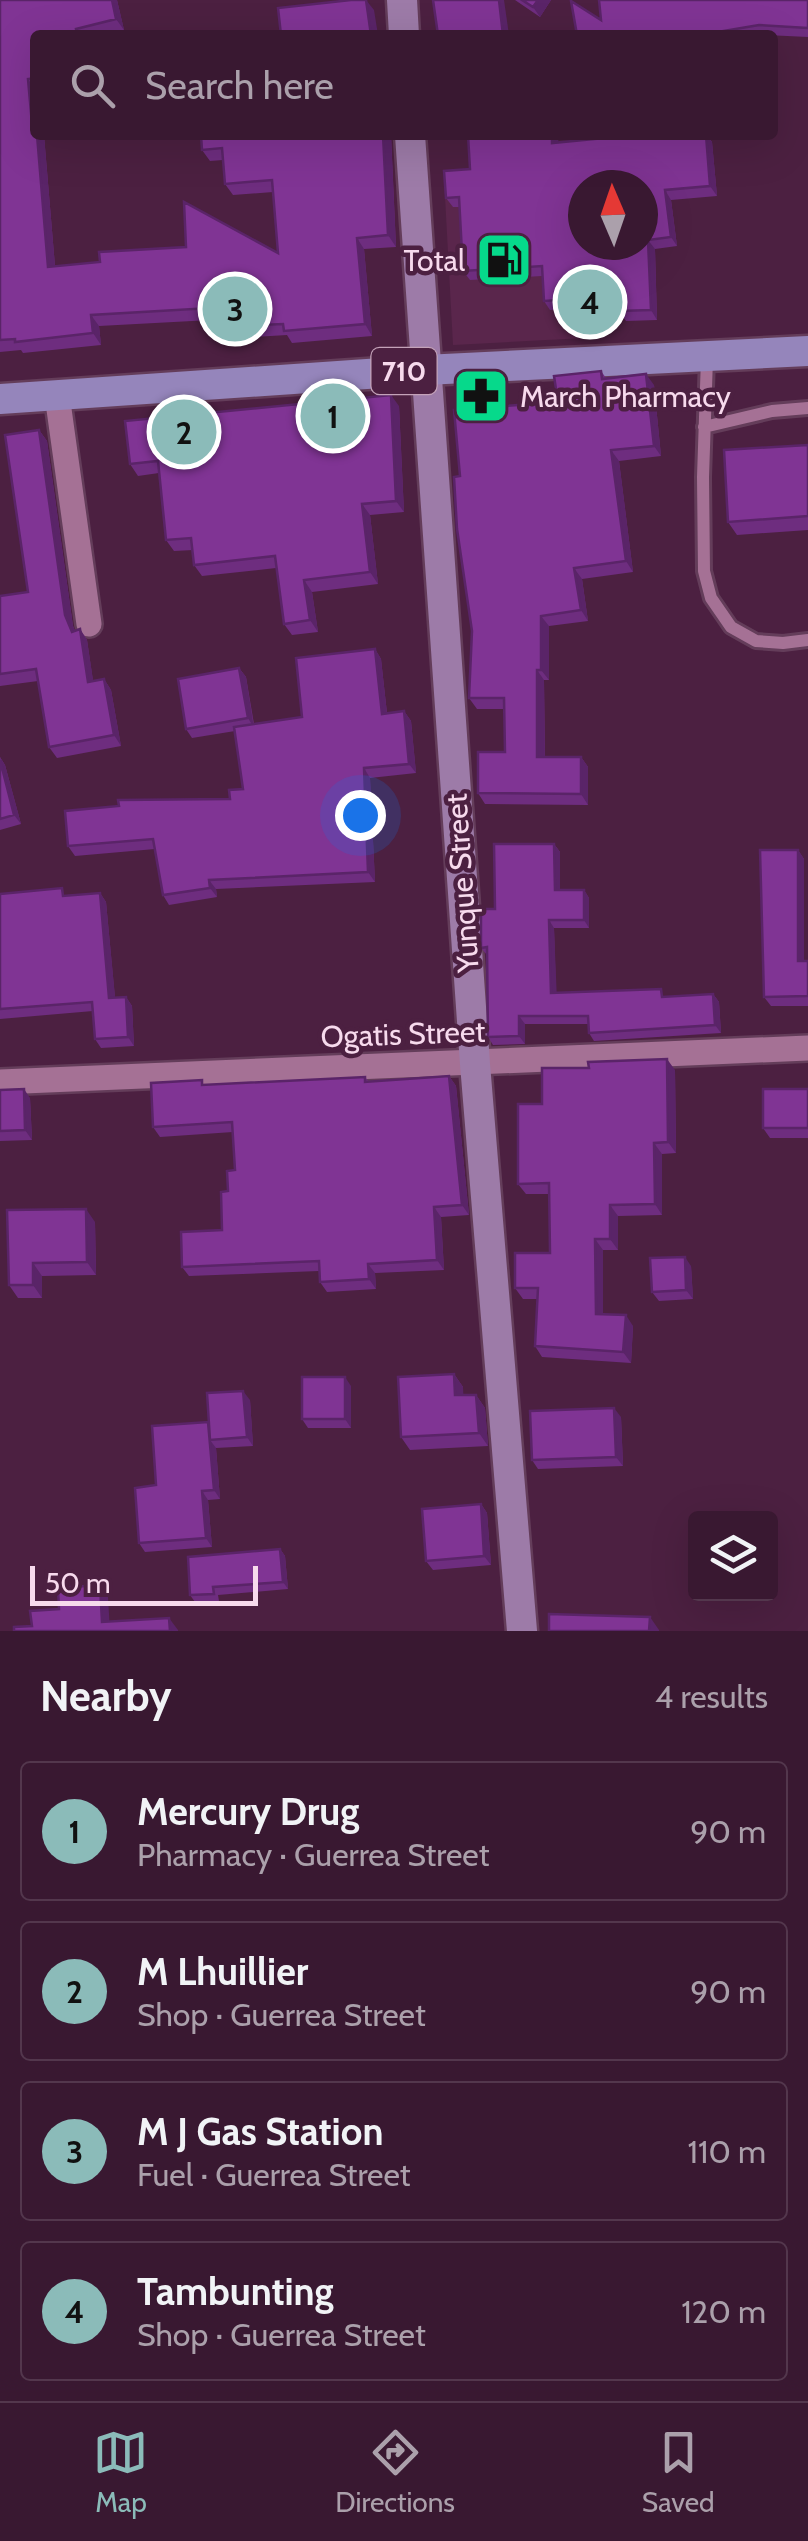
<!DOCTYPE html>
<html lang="en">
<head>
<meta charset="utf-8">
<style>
  body { margin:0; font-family:Cabin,sans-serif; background:#402139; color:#f1f3f6 }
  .controls { position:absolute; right:30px; bottom:30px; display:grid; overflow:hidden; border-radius:10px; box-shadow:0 10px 40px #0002 }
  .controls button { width:90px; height:90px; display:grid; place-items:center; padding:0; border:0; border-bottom:2px solid #53374d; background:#391831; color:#f1f3f6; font:50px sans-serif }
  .compass { position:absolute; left:568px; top:170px; width:90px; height:90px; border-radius:50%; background:#391831; box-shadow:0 10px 40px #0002; rotate:358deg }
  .scale { position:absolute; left:30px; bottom:25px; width:228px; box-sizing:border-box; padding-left:10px; border:5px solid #f7daed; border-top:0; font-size:28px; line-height:35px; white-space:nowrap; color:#f7daed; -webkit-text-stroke:8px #4c2041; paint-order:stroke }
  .you { position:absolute; left:360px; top:815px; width:35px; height:35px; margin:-25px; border:8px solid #fff; border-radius:50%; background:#1a73e8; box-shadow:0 0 0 15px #1a73e833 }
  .badge { display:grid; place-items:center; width:65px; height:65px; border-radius:50%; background:#8bbbb9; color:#111; font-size:32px; font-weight:700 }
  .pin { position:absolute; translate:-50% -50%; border:5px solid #fff; box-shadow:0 2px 10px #0006 }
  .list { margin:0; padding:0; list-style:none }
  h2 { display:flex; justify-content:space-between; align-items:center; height:130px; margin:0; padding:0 40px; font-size:42px }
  h2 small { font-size:32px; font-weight:400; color:#aba0ab }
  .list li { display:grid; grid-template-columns:65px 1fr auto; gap:30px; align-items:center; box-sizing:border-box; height:140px; margin:0 20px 20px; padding:0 20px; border:2px solid #53374d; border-radius:10px }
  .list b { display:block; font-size:38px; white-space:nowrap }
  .list p { margin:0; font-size:32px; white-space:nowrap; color:#aba0ab }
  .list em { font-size:32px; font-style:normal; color:#aba0ab }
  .icon { flex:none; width:55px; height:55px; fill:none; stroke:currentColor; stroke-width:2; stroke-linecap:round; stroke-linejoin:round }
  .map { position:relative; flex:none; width:808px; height:1631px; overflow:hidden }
  .search { position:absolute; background:#391831; box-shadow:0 10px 40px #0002; left:30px; right:30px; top:30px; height:110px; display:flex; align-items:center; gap:25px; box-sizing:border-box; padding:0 35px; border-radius:10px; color:#aba0ab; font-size:38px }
  .sheet { height:770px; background:#391831 }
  nav { display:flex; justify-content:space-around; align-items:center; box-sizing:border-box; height:140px; border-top:2px solid #53374d; background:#391831; font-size:28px; color:#aba0ab }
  nav a { display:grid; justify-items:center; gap:5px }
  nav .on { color:#8bbbb9 }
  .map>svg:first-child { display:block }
  .built { fill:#5a264c }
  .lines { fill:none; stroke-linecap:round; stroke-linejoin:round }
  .lane-casing { stroke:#643d5a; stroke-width:18 }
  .street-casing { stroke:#643d5a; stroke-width:30 }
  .secondary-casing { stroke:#643d5a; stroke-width:35 }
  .primary-casing { stroke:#643d5a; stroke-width:35 }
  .lane { stroke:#a57195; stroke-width:12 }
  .street { stroke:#a57195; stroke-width:25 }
  .secondary { stroke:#9d7ba8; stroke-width:30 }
  .primary { stroke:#9585bb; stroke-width:30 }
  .wall { fill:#6e2d7f }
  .shaded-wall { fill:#5a2468 }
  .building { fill:#803494; stroke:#5a2468; stroke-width:2.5; fill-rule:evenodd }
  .labels { text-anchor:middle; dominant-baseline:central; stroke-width:9; stroke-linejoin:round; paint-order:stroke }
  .shield { fill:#4c2041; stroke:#c4a2b9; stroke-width:2.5 }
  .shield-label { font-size:28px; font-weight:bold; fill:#f7daed }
  .poi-label { font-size:30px; fill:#f7daed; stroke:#4c2041; text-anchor:end }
  .street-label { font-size:30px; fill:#f7daed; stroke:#4c2041 }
</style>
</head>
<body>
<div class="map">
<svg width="808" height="1631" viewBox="0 0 808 1631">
  <rect width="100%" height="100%" fill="#4c2041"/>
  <path class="built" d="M595,170L583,185V245H599L604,337L453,345L444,178Z"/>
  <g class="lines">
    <g class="lane-casing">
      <path id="lane" d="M707,358L703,477L704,571L711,598L731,627L756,641L783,643L808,640
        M704,427L772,411L808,408"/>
    </g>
    <g class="street-casing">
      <path id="street" d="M57,395L89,624
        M0,1082L808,1048"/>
    </g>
    <g class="secondary-casing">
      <path id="secondary" d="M402,0L404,35
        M410,135L475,1064L522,1631"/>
    </g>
    <g class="primary-casing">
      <path id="primary" d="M0,399L425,370L808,351"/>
    </g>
    <use href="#lane" class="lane"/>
    <use href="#street" class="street"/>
    <use href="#secondary" class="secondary"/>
    <use href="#primary" class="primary"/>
  </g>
  <path class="wall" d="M0,0H117L124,30L105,35H35V135H44L55,266L278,253L273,192L233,195L225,184L223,160L210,161L202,150L201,135H391L396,247L364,249L372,336L292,343L287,335L219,339L211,327V320L99,326L101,345L23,353L21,350L0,352Z
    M515,0H551L540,17Z
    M808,0V37L766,35H577L601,20Z
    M635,135H707L712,142L717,196L671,200L677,246L655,249L657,320L626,321L619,311V306L550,310L544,301L542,276L470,280L463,271L459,207H453L446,198L470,169L558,142Z
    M601,371L606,378L654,385L661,456L619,461L633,572L582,579L588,621L549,626V680H544L545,757H581L588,767V805L485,804L478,793L505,752L504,709H477L469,698L472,631L460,476Z
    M399,406L404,512L370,515L378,584L312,592L318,632L292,635L284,624L276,568L202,576L194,565L193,550L174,551L166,540L159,473L138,476L130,464Z
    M39,430L47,441L73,626L75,631L80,629L87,640L93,681L104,679L111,690L121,746L57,758L49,747L38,681L0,686V596L28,592Z
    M808,445V530L737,535L728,522Z
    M375,649L381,659L387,713L404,711L411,721L416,773L370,778L375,882L216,889L217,897L169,905L163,895L155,849L75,856L68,846L230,799L243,789L235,731L192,738L186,729L239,668L246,677L254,724L302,717Z
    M0,757L5,765L21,824L0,830Z
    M554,844L560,852V890H584L589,898V928H554L556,993L667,997L713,994L719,1002L721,1033L594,1041L589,1033L588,1024H525V1044L493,1045L488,1037L487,955L481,948L495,909Z
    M798,850L804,859V961H808V1006H771L764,997Z
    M100,893L106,902L115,998L126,997L132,1006L134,1046L101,1048L95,1039L93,1011L0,1019V894L67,895Z
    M675,1070L676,1153L662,1154V1215L618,1216V1250H603V1314L633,1326L631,1363L542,1357L535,1346L538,1299H523L515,1288L550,1253L549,1194H526L518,1184L542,1104Z
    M449,1076L456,1086L469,1215L441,1217L444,1270L375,1273L376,1289L327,1292L320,1282L319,1271L189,1276L182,1267L222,1230L228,1191L235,1170L233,1132L160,1137L153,1127L205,1085L365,1077L369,1082Z
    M808,1089V1138H770L763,1128Z
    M0,1090L30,1098L32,1140L0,1141Z
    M7,1210L95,1222L96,1275L42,1276V1298H18L9,1285Z
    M691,1266L693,1299L659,1301L652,1292Z
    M454,1374L463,1387V1395H476L485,1408L488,1446L410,1450L401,1437Z
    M351,1386V1428H308L302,1419Z
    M250,1400L253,1446L216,1448L220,1499L208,1500L212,1547L145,1552L139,1543L208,1422Z
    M621,1417L623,1466L538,1469L532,1460Z
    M481,1504L487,1513L491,1565L433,1570L426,1561Z
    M280,1549L285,1556L288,1589L218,1595L219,1601L195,1602L190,1595Z"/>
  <path class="shaded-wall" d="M112,0H117L124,30L116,19Z
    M366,0L374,10L378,35H371Z
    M499,0H504L509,35H503Z
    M538,0H551L540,17L533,7Z
    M28,79L35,90V129L32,124Z
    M37,135H44L56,278L48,267Z
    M383,135H391L396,247L388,235Z
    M552,135H558L559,152L552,143Z
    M706,135L712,142L717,196L710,186Z
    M665,190L671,200L677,246L671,237Z
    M357,238L364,249L372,336L365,324Z
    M648,240L655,249L657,320L651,310Z
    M91,315L99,326L101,345L93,333Z
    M646,374L654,385L661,456L654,446Z
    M391,395L399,406L404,512L396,501Z
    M39,430L47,441L73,626L80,642L72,632L65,615Z
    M611,450L619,461L633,572L626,561Z
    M362,504L370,515L378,584L370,572Z
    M574,568L582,579L588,621L581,610Z
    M304,580L312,592L318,632L310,620Z
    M541,616L549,626V680L541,670Z
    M80,629L87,640L95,693L88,682Z
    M375,649L381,659L388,723L382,714Z
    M239,668L246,677L254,728L248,718Z
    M537,670L544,680L545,768L537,757Z
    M104,679L111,690L121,746L114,735Z
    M404,711L411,721L416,773L409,764Z
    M0,757L5,765L21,824L14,815Z
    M581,757L588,767V805L581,794Z
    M364,768L370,778L375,882L368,872Z
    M554,844L560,852V898L555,890Z
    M798,850L804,859V970L798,961Z
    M209,880L216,889L217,897L210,888Z
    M584,890L589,898V928L584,920Z
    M100,893L106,902L116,1007L109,998Z
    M549,920L554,928L557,1001L551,993Z
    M713,994L719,1002L721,1033L715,1025Z
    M126,997L132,1006L134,1046L128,1037Z
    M519,1016L525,1024V1044L519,1036Z
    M667,1059L675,1070L676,1153L668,1142Z
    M449,1076L456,1086L469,1215L462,1205Z
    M24,1089L30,1098L32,1140L25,1130Z
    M654,1143L662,1154V1215L655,1204Z
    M610,1205L618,1216V1250L610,1239Z
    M434,1207L441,1217L444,1270L437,1260Z
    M86,1209L95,1222L96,1275L87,1262Z
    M595,1239L603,1250V1325L596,1314Z
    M685,1257L691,1266L693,1299L686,1290Z
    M33,1263L42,1276V1298L33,1285Z
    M368,1264L375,1273L376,1289L369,1279Z
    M626,1315L633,1326L631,1363L623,1352Z
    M454,1374L463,1387L464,1408L455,1395Z
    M345,1377L351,1386V1428L345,1419Z
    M243,1391L250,1400L253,1446L247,1437Z
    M476,1395L485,1408L488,1446L479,1433Z
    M614,1408L621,1417L623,1466L616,1457Z
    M208,1422L210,1440L216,1448L220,1499L214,1490Z
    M202,1491L208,1500L212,1547L206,1538Z
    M481,1504L487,1513L491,1565L484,1556Z
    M280,1549L285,1556L288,1589L283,1582Z
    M100,1585L108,1597L110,1631L102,1622Z
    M650,1617L659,1630V1631H649Z
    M169,1618L178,1630V1631H170Z"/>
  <path class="building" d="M0,0H112L116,19L76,29L77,35H35V78L28,79L32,124H35V135H37L48,267L100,262L99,252L186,247L184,202L278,253L272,180L225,184L222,148L202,150L201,135H383L388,235L357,238L365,324L284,331L283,324L211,327L210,308L91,315L93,333L15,342V339L0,340Z
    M351,0H366L371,35H281L278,8Z
    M433,0H499L503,35H438Z
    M522,0H538L533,7Z
    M599,0H808V28L759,25L700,35H577L571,1L601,20Z
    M468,135H552V143L635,135H706L710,186L665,190L671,237L648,240L651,310L619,311V296L544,301L542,266L463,271L459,197L446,198L444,171L470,169ZM583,185H643V245H583Z
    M601,371L602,379L646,374L654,446L611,450L626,561L574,568L581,610L541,616V670H537V757H581V794L478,793V752H505L504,698H469L472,631L457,529L454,477L460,476L454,410L558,402L554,376Z
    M391,395L396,501L362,504L370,572L304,580L310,620L284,624L275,556L194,565L191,538L166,540L158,461L130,464L125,421Z
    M39,430L65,615L72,632L80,629L88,682L104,679L114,735L49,747L36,669L0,674V596L28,592L5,435Z
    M808,445V516L728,522L724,450Z
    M375,649L382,714L404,711L409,764L364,768L368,872L209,880L210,888L163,895L153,839L68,846L65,811L119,806L118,800L230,799L229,790L243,789L234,727L302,717L296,658Z
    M239,668L248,718L186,729L178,679Z
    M0,760L14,815L0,819Z
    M494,844H554L555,890H584V920H549L551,993L661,989L662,997L713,994L715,1025L589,1033L588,1016H519V1036L488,1037L487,947L481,948V909H495Z
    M760,850H798V961H808V996L764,997Z
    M62,888L63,896L100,893L109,998L126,997L128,1037L95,1039L92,1002L0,1009V894Z
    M667,1059L668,1142L654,1143L655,1204L610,1205V1239H595L596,1314L626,1315L623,1352L535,1346L538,1288H515V1253H550L549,1183L518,1184V1104H542V1068H589L588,1062Z
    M449,1076L462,1205L434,1207L437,1260L368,1264L369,1279L320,1282L319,1261L182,1267L181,1232L222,1230L221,1192L228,1191L227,1171L235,1170L232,1122L153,1127L151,1083L202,1080V1085L365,1077V1082Z
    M24,1089L25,1130L0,1131V1090Z
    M763,1089H808V1128H763Z
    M86,1209L87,1262L33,1263V1285H9L7,1210Z
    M685,1257L686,1290L652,1292L650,1258Z
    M454,1374L455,1395H476L479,1433L401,1437L398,1377Z
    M302,1377H345V1419H302Z
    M243,1391L247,1437L210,1440L207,1393Z
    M614,1408L616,1457L532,1460L530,1411Z
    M208,1422L214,1490L202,1491L206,1538L139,1543L135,1488L156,1485L152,1426Z
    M481,1504L484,1556L426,1561L422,1509Z
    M280,1549L283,1582L213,1587L214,1594L190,1595L188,1557Z
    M100,1585L102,1622L169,1618L170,1631H14V1627L32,1626L30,1611L59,1609L58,1588Z
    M549,1614L650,1617L649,1631H549Z"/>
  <defs>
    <g id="fuel-square" transform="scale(2.875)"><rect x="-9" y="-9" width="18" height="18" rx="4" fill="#06d98b" stroke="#4c2041"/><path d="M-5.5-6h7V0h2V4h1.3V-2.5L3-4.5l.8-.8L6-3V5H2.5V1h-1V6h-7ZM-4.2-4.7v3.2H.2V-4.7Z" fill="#111"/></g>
    <g id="pharmacy-square" transform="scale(2.875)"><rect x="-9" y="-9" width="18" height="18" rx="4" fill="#06d98b" stroke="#4c2041"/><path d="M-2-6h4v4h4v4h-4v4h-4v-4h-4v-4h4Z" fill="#111"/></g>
  </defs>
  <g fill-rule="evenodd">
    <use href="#fuel-square" x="504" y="260"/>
    <use href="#pharmacy-square" x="481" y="396"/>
  </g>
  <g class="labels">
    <rect class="shield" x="371.5" y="348" width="65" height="46" rx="8"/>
    <g class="shield-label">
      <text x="404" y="371">710</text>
    </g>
    <g class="poi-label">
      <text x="465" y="260">Total</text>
      <text x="520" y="396" text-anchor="start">March Pharmacy</text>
    </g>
    <g class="street-label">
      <text transform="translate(462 883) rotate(-94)">Yunque Street</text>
      <text transform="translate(403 1034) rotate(-2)">Ogatis Street</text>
    </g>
  </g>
</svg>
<div class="controls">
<button><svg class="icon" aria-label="layers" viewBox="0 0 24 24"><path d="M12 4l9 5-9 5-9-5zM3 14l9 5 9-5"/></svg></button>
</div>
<svg class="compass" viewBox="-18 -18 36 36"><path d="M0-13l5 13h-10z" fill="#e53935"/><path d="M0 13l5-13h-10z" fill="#aba0ab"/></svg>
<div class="scale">50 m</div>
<div class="you"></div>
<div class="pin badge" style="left:333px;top:416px">1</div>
<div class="pin badge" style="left:184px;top:432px">2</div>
<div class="pin badge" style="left:235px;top:309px">3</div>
<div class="pin badge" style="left:590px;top:302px">4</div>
<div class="search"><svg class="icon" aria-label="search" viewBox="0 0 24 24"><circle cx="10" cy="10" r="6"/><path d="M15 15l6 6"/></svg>Search here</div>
</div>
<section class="sheet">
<h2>Nearby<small>4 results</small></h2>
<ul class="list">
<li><span class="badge">1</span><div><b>Mercury Drug</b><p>Pharmacy · Guerrea Street</p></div><em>90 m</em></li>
<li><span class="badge">2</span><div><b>M Lhuillier</b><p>Shop · Guerrea Street</p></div><em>90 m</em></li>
<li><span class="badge">3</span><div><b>M J Gas Station</b><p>Fuel · Guerrea Street</p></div><em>110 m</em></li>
<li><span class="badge">4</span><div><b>Tambunting</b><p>Shop · Guerrea Street</p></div><em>120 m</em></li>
</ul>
</section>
<nav>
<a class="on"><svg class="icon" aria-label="map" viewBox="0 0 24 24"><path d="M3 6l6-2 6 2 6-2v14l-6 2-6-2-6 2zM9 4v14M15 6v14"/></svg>Map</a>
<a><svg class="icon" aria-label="directions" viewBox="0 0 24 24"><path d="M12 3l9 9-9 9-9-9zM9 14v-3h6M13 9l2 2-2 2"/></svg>Directions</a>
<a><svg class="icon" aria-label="saved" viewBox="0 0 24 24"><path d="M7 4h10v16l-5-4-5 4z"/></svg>Saved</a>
</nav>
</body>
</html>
